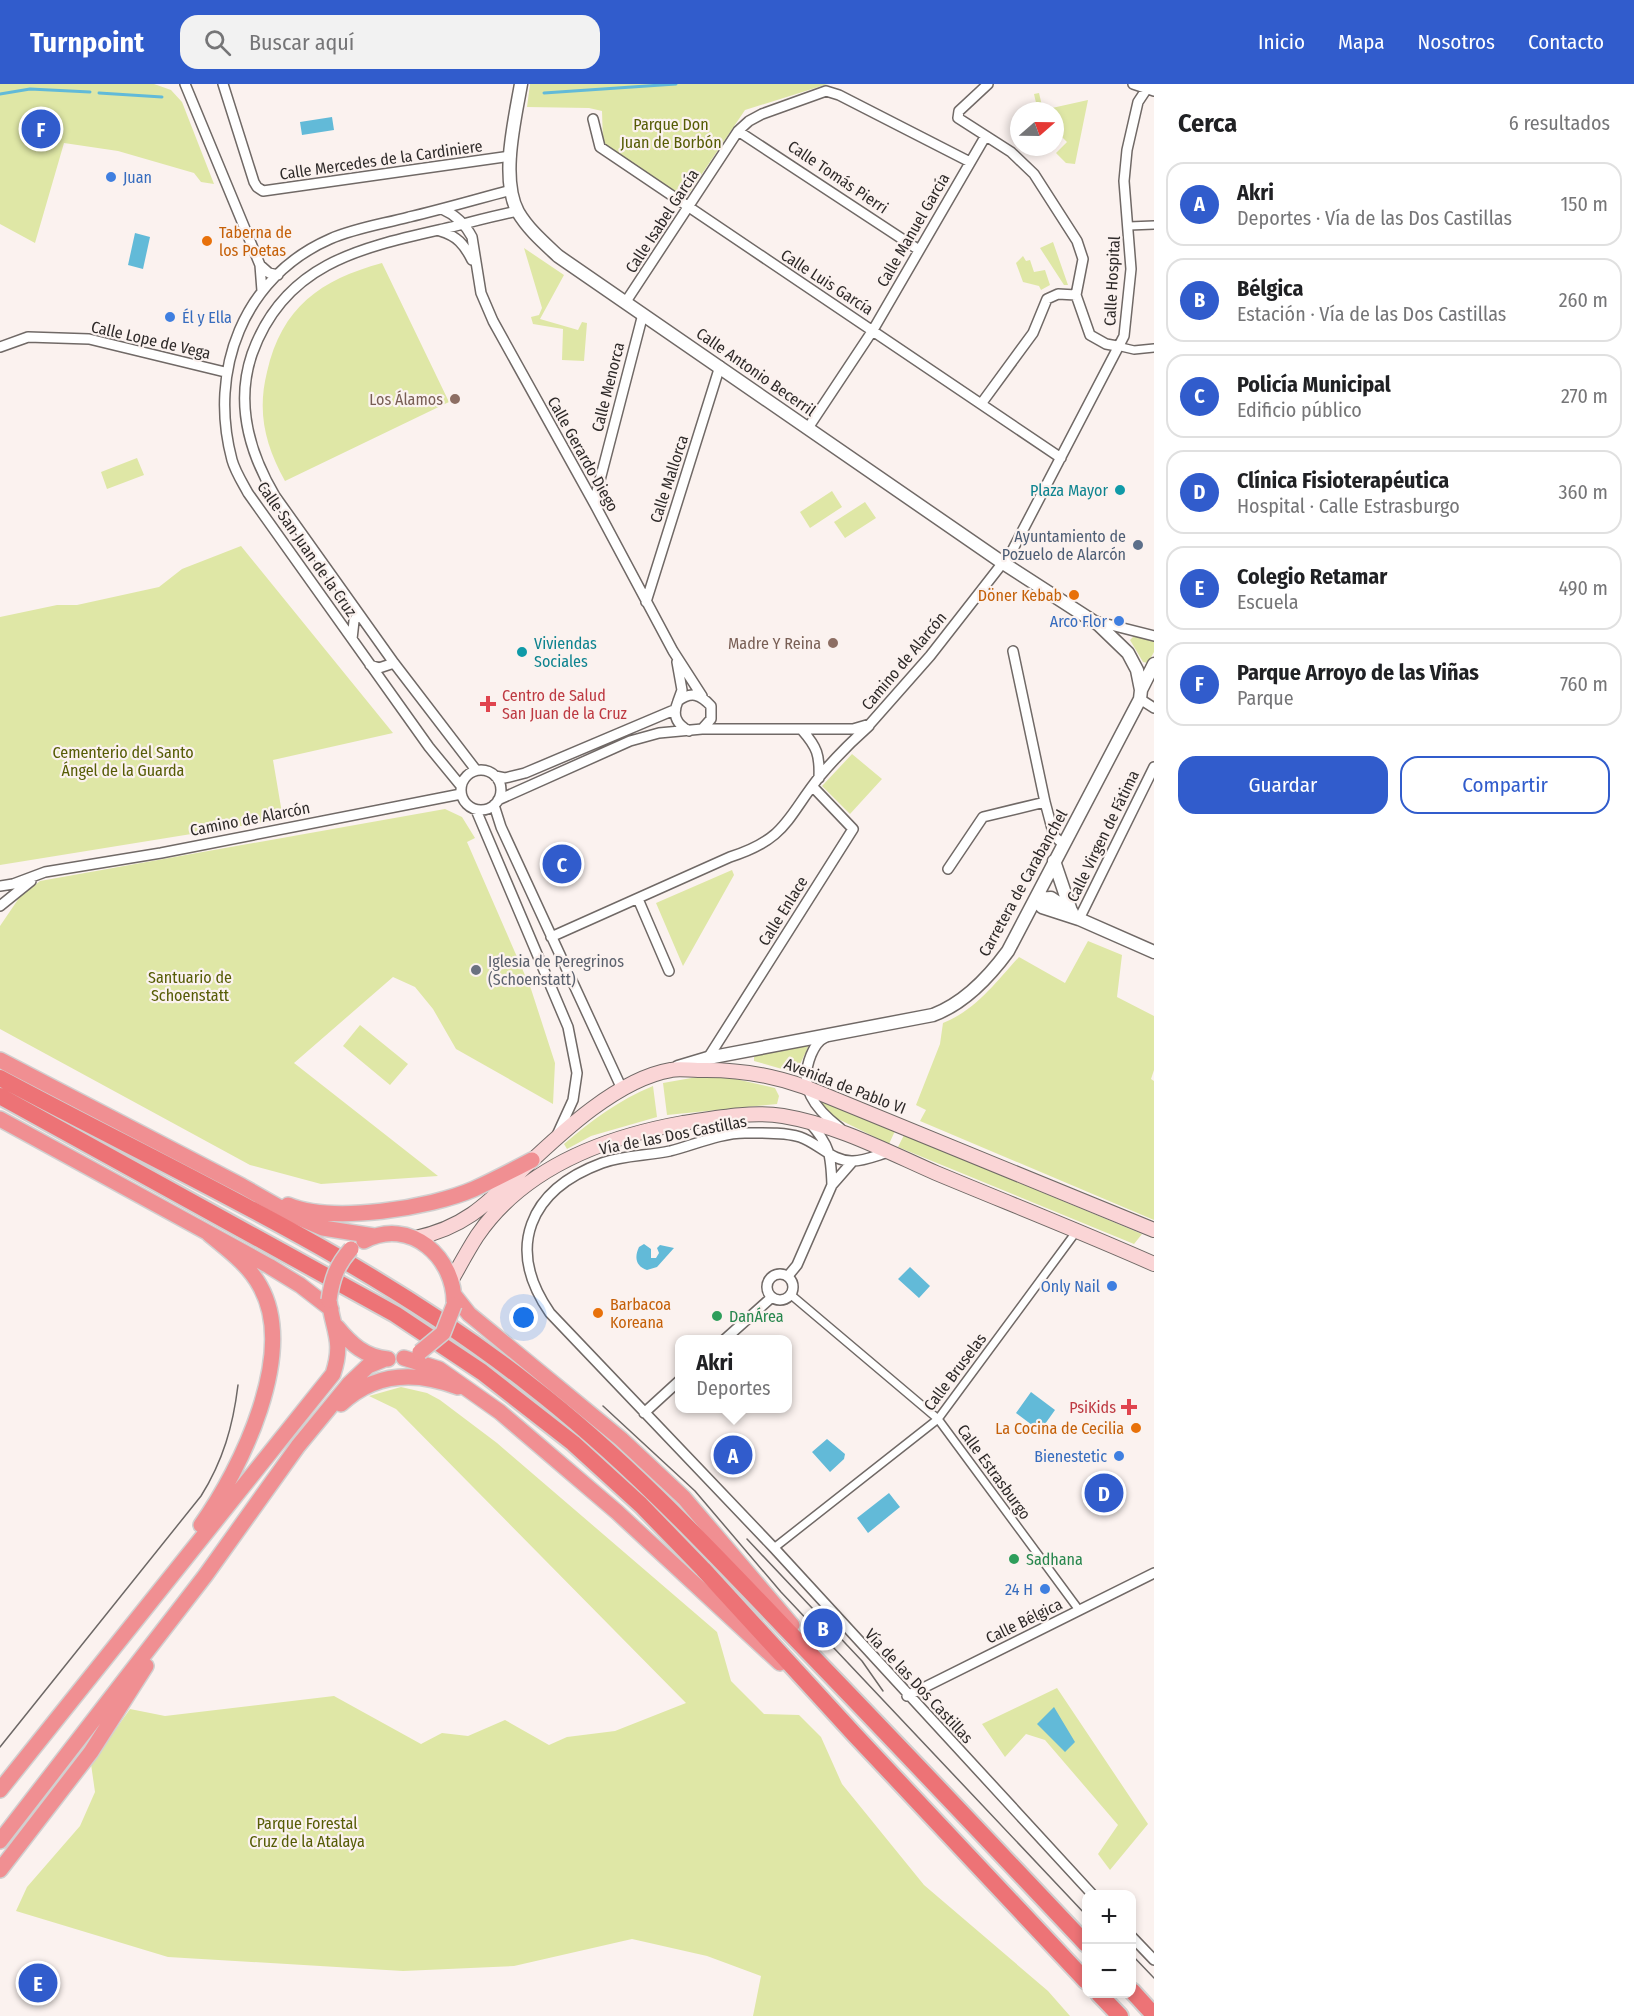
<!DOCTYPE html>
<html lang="es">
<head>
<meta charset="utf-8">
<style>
  body { margin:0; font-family:"Fira Sans Condensed",sans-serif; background:#f2f2f2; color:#202124 }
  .controls { position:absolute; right:18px; bottom:18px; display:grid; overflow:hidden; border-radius:12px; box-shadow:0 3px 9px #0003 }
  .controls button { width:54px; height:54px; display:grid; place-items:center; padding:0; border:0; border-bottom:2px solid #e0e0e0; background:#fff; color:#202124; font:30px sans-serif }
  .compass { position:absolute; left:1010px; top:18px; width:54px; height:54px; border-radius:50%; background:#fff; box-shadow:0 3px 9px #0003; rotate:70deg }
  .you { position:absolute; left:524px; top:1234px; width:21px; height:21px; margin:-15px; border:4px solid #fff; border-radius:50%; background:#1a73e8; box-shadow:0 0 0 9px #1a73e833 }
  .badge { display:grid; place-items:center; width:39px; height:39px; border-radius:50%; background:#315ccc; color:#fff; font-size:20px; font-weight:700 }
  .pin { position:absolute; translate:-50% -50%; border:3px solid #fff; box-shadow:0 2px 6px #0006 }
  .popup { position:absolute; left:675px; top:1251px; width:117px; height:78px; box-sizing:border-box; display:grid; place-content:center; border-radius:12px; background:#fff; filter:drop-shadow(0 2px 4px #0005); font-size:20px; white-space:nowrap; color:#757577 }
  .popup b { font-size:22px; color:#202124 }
  .popup::after { content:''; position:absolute; left:50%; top:100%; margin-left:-12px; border:12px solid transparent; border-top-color:#fff }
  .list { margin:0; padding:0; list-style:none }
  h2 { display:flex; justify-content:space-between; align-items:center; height:78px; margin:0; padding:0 24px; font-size:26px }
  h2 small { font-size:20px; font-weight:400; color:#757577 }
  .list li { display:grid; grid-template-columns:39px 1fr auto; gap:18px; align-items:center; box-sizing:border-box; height:84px; margin:0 12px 12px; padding:0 12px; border:2px solid #e0e0e0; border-radius:18px }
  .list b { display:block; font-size:22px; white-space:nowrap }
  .list p { margin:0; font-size:20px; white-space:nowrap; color:#757577 }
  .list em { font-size:20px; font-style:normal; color:#757577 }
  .actions { display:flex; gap:12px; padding:18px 24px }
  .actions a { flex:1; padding:14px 0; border:2px solid #315ccc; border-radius:18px; text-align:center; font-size:21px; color:#315ccc }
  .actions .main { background:#315ccc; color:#fff }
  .icon { flex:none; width:33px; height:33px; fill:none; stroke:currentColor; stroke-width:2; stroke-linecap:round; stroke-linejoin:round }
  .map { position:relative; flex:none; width:1154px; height:1932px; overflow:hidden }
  header { display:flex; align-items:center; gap:36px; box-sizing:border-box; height:84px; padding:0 30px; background:#315ccc; color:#fff }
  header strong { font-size:28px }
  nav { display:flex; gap:33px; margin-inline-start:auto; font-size:21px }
  .search { width:420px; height:54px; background:#f2f2f2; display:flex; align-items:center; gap:15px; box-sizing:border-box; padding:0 21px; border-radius:18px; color:#757577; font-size:22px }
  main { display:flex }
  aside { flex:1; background:#fff }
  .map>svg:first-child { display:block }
  .green { fill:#dfe7a6 }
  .water { fill:#62bad8 }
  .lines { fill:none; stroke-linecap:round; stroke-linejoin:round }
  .stream { stroke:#62bad8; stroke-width:3 }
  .pedestrian-casing { stroke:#706966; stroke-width:10 }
  .minor-casing { stroke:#706966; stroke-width:12 }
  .tertiary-casing { stroke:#706966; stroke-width:15 }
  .secondary-casing { stroke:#706966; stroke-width:16 }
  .trunk-casing { stroke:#d1d0d0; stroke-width:18 }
  .motorway-casing { stroke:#d1d0d0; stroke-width:20 }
  .pedestrian { stroke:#fff; stroke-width:7 }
  .minor { stroke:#fff; stroke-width:9 }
  .tertiary { stroke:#fff; stroke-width:12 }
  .secondary { stroke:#fad5d6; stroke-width:14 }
  .trunk { stroke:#f08f92; stroke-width:15 }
  .motorway { stroke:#ed7376; stroke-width:16 }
  .tram { stroke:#6d6866; stroke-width:1.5 }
  .trunk-bridge-casing { stroke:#d1d0d0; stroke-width:18; stroke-linecap:butt }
  .trunk-bridge { stroke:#f08f92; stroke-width:15 }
  .shop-dot { fill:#3f7fe0; stroke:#fbf2ef; stroke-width:2 }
  .food-dot { fill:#e8710a; stroke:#fbf2ef; stroke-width:2 }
  .education-dot { fill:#8d6e63; stroke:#fbf2ef; stroke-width:2 }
  .culture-dot { fill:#0f9aa8; stroke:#fbf2ef; stroke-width:2 }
  .service-dot { fill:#5c6f8a; stroke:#fbf2ef; stroke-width:2 }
  .health-dot { fill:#e0444e; stroke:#fbf2ef; stroke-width:2 }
  .worship-dot { fill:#6b7280; stroke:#fbf2ef; stroke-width:2 }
  .leisure-dot { fill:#2e9e5b; stroke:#fbf2ef; stroke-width:2 }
  .labels { text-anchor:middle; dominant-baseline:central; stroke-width:4.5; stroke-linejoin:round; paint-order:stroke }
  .park-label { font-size:16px; fill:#565c05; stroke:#fbf2ef }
  .street-label { font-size:16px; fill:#2e2a29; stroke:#fbf2ef }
  .shop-label { font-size:16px; fill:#366cbe; stroke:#fbf2ef; text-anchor:end }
  .food-label { font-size:16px; fill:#c56008; stroke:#fbf2ef; text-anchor:start }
  .education-label { font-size:16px; fill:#785e54; stroke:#fbf2ef; text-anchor:end }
  .culture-label { font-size:16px; fill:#0d838f; stroke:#fbf2ef; text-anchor:end }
  .service-label { font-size:16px; fill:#4e5e75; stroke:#fbf2ef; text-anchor:end }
  .health-label { font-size:16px; fill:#be3a42; stroke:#fbf2ef; text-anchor:start }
  .worship-label { font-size:16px; fill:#5b616d; stroke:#fbf2ef; text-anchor:start }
  .leisure-label { font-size:16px; fill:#27864d; stroke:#fbf2ef; text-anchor:start }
</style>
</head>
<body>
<header>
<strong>Turnpoint</strong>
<div class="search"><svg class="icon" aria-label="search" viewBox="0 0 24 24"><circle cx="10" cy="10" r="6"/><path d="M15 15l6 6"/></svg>Buscar aquí</div>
<nav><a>Inicio</a><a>Mapa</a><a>Nosotros</a><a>Contacto</a></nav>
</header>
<main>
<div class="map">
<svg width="1154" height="1932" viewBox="0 0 1154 1932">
  <rect width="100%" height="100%" fill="#fbf2ef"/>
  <path class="green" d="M0,0H154L171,6L182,18L214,100L201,98L194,89L118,67L64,59L35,159L0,140Z
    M530,0H828L745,26L685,115L603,60L602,27L589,24L527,23Z
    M1039,9L1043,26L1088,16L1075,80L1066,79L1056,69L1067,58L1055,46V27H1040L1039,23H1037L1034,10Z
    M1053,158L1068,201H1064L1040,164Z
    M524,164L564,191L540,235L578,246L582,238L587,239L584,277L562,276L563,245L533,240L531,233L539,231L542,224Z
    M1023,172L1026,177L1030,176L1034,188L1045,186L1050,201L1041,206L1039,202L1023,198L1016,179Z
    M382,179L449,318L285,397C265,361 257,328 267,288C282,223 320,196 382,179Z
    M137,374L144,391L107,405L101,388Z
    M832,407L842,423L810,444L800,428Z
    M865,418L876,434L845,454L834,438Z
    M241,462L393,649L273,676L283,735L0,781V533L57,521H77L159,503L182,485Z
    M1134,552L1154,557V568L1148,579L1143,578L1130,556Z
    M852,670L882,695L850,730L822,702Z
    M445,725L462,733L475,754L467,758L531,905L555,979L553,1020L456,965L433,925L415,903L393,893L294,979L438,1092L321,1100L250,1081L0,945V842L19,814L40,797Z
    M732,786L734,791L683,882L656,819Z
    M1088,857L1122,871L1117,913L1154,932V986L1151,995L1154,997V1136L920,1037L926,1026L916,1021L940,960L943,939C976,926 996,898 1019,873L1065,899Z
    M360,941L408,980L390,1001L343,962Z
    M809,961L796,989L754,977V973L758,970Z
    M714,990L775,1004L779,1012L777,1020L667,1031L663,999Z
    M653,1002L657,1033L591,1052L567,1065L564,1060C592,1036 619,1016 653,1002Z
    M811,1013L895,1047L889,1060L832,1032Z
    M904,1051L1142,1150L1134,1160L898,1063Z
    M401,1303L427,1309L440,1316L497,1359L717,1548L731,1597L764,1630L799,1631L821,1653L842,1700L924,1801L1048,1907L1070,1932H753L761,1892L707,1872L632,1855L514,1882L403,1887L168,1873L16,1827L27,1803L80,1742L95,1708L91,1680L130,1625L165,1632L334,1612L421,1660L442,1649L468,1652L505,1636L549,1661L567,1653L615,1647L686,1619L396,1325L369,1312Z
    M1057,1604L1148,1740L1110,1786L1098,1770L1118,1741L1045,1656L1026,1650L1005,1673L982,1640Z"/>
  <path class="water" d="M332,33L334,46L302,51L300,38Z
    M135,149L150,153L143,185L128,181Z
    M644,1160L651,1165V1174H656L659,1169L657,1164L660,1161L674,1164L657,1183L647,1186C636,1182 634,1174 639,1163Z
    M910,1183L930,1202L919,1214L898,1195Z
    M1031,1308L1055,1326L1040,1347L1016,1329Z
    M827,1355L845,1370L844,1375L830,1388L812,1368Z
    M889,1409L900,1423L868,1449L857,1434Z
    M1054,1623L1075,1658L1065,1668L1037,1640Z"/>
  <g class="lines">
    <path class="stream" d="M99,9L162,13
      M544,9L676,0
      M0,10L30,5L90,8"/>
    <g class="pedestrian-casing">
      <path id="pedestrian" d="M1129,142L1154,141
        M1117,262L1134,266L1154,264
        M790,1210L938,1335L1079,1526
        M774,1464L938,1335L1076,1148"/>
    </g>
    <g class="minor-casing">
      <path id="minor" d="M185,0L260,181
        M223,0L254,98L257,103L263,107L511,72
        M988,0L959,27L958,34L1011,68L1034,90L1077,157L1083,175L1076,211L1090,251L1106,260L1117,262
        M1133,0L1154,7
        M593,35L600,63L1061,374
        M738,47L919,166
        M442,125C456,131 465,140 472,153L481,209L493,237L594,419L673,567L702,612
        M440,147C457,152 464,160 472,176
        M262,207L260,181L269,189L278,191
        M625,219L738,47L749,37L762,30L826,7L839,11L970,78
        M0,263L28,253L89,255L225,288
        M981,320L1033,249L1047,215L1058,210L1076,211
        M808,344L873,246L985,53
        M594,419L643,230
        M646,518L720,282
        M1095,537L1154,552
        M352,555L354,537L359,530
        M1013,567L1045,718L1054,752L1063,760
        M677,578L682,606L678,617
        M370,581L379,584L394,579
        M1140,615L1154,624
        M802,646C817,663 820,671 819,694
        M689,647C676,640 672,631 678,617C691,607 700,610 711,622V635L702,645
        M476,686L394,579L275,412C249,368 235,320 252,270C284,180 359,164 443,145C468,139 492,132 518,127
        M461 706a20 20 0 1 1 40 0a20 20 0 1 1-40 0Z
        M495,692L505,694L525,689L674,626
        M461,702L429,663L248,409C242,398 235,387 232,376C208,287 243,193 330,155C355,144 383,140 409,133C443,125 477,115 511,106
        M498,716L630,657L659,649L702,645H853L870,640L930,572L1012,467L1124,252L1131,185L1124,97L1127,66L1138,18L1150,0
        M494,721L501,743L622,1005
        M476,726L568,943L577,989L573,1016L557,1051
        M948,785L983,733L1045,718
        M0,802L13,800L45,788L161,769L461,710
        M638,815L669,887
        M0,822L31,797
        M1079,835L1154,683
        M551,853L730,773C787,755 787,733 820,692C835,674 852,657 869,642
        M826,953C818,957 815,962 811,971C798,1003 814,1024 840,1044
        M708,974L853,745L813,703
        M809,1038C830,1061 831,1071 832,1101
        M889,1068C878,1071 864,1077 853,1077C833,1078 818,1059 800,1053C784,1048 762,1049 745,1049C720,1049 694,1061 670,1067C647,1072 624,1071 602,1079C529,1106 505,1164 550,1229L774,1464L1092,1810
        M767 1203a13 13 0 1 1 26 0a13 13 0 1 1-26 0Z
        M788,1192L797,1181L832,1101L853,1077
        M724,1256L772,1213
        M644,1329L679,1297
        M907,1612L1154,1489
        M1132,1853L1154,1876"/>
    </g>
    <g class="tertiary-casing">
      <path id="tertiary" d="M521,0C515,35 500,95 518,128C528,145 543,158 558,172L1003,479L1099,541L1128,569L1137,586L1141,606
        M1054,777L1071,827
        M1036,815L1042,823L1079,835L1154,868
        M1036,815L1051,814L1072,828
        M678,983L708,974L933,931C965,919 989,893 1008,867L1140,615L1141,606L1154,580"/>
    </g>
    <g class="secondary-casing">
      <path id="secondary" d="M415,1154C465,1144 489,1118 524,1084C562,1048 618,995 671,986C679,984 689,986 698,986C736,985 769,990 805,1003L1154,1146
        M452,1195C460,1181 468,1166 477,1152C524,1083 605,1053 683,1039C716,1034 750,1027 783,1032C837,1041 886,1067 936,1089C1008,1119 1082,1148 1154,1180"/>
    </g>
    <g class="trunk-casing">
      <path id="trunk" d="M0,976L242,1102L293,1131L323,1144L374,1152
        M0,1035L269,1182L300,1201L331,1225
        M288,1121C333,1140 430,1124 474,1105C494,1096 513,1086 532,1076
        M364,1157C410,1132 456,1174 454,1221
        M454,1211L469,1230L621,1355L684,1414L792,1541
        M337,1243C351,1260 365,1273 388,1275
        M404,1274L439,1285L500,1328L617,1428L780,1579
        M341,1320C375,1288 416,1287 458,1303
        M201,1441C241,1385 298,1269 260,1202C248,1180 228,1166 209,1150
        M0,1706L333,1290C344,1257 333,1247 329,1216
        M0,1757L205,1492L298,1362L349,1300L368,1282L385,1275
        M0,1786L91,1668L146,1582"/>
    </g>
    <g class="motorway-casing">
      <path id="motorway" d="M0,994C179,1090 370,1175 530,1301C623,1373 704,1459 785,1544C886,1648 986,1754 1086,1860
        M0,1012L395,1230L482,1288L573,1359L641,1421L703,1485L854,1650L1086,1897
        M1132,1907L1154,1931
        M1099,1910L1120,1932"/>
    </g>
    <use href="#pedestrian" class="pedestrian"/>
    <use href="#minor" class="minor"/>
    <use href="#tertiary" class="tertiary"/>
    <use href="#secondary" class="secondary"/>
    <use href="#trunk" class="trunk"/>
    <use href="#motorway" class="motorway"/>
    <path class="tram" d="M603,1322L695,1407L781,1508L1086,1831
      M747,1455L862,1577L883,1607
      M0,1663L201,1412C223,1377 233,1342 238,1301
      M1132,1871L1154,1894"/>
    <g class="trunk-bridge-casing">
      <path id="trunk-bridge" d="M329,1216C332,1194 337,1181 351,1165
        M420,1268L443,1249L454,1221"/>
    </g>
    <use href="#trunk-bridge" class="trunk-bridge"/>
  </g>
  <g class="shop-dot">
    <circle cx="111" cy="93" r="6"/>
    <circle cx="170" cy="233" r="6"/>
    <circle cx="1119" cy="537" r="6"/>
    <circle cx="1112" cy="1202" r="6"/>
    <circle cx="1119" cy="1372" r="6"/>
    <circle cx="1045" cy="1505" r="6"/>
  </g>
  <g class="food-dot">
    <circle cx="207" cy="157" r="6"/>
    <circle cx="1074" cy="511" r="6"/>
    <circle cx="598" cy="1229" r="6"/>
    <circle cx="1136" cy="1344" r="6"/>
  </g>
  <g class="education-dot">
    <circle cx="455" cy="315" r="6"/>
    <circle cx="833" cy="559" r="6"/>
  </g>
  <g class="culture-dot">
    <circle cx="1120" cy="406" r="6"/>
    <circle cx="522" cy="568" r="6"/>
  </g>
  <circle class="service-dot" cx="1138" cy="461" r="6"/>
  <g class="health-dot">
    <path d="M485 611h6v6h6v6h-6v6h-6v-6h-6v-6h6z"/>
    <path d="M1126 1314h6v6h6v6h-6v6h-6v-6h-6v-6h6z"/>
  </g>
  <circle class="worship-dot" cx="476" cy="886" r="6"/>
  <g class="leisure-dot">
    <circle cx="717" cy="1232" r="6"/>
    <circle cx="1014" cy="1475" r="6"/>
  </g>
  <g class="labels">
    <g class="park-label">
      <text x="671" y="40">Parque Don<tspan x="671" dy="18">Juan de Borbón</tspan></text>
      <text x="123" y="668">Cementerio del Santo<tspan x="123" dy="18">Ángel de la Guarda</tspan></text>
      <text x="190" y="893">Santuario de<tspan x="190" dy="18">Schoenstatt</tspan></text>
      <text x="307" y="1739">Parque Forestal<tspan x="307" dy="18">Cruz de la Atalaya</tspan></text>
    </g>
    <g class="street-label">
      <text transform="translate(381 76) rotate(-8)">Calle Mercedes de la Cardiniere</text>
      <text transform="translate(838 93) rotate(34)">Calle Tomás Pierri</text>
      <text transform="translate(662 137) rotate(-57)">Calle Isabel García</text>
      <text transform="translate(913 146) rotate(-60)">Calle Manuel García</text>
      <text transform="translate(1112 197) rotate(-87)">Calle Hospital</text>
      <text transform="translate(827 198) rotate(33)">Calle Luis García</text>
      <text transform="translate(151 256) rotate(13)">Calle Lope de Vega</text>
      <text transform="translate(756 288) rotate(35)">Calle Antonio Becerril</text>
      <text transform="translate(608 303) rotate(-76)">Calle Menorca</text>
      <text transform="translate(583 370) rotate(61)">Calle Gerardo Diego</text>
      <text transform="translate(669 395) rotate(-72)">Calle Mallorca</text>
      <text transform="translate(307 465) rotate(55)">Calle San Juan de la Cruz</text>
      <text transform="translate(904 577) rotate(-50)">Camino de Alarcón</text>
      <text transform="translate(250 735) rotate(-11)">Camino de Alarcón</text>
      <text transform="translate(1103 752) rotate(-64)">Calle Virgen de Fátima</text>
      <text transform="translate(1023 799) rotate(-61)">Carretera de Carabanchel</text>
      <text transform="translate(783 827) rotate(-58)">Calle Enlace</text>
      <text transform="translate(845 1002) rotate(21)">Avenida de Pablo VI</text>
      <text transform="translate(673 1051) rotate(-11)">Vía de las Dos Castillas</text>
      <text transform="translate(955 1288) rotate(-53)">Calle Bruselas</text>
      <text transform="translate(994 1388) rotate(54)">Calle Estrasburgo</text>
      <text transform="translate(1024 1537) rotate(-26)">Calle Bélgica</text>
      <text transform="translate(919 1602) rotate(47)">Vía de las Dos Castillas</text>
    </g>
    <g class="shop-label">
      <text x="123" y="93" text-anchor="start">Juan</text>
      <text x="182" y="233" text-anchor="start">Él y Ella</text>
      <text x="1107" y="537">Arco Flor</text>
      <text x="1100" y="1202">Only Nail</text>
      <text x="1107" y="1372">Bienestetic</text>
      <text x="1033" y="1505">24 H</text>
    </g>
    <g class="food-label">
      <text x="219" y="148">Taberna de<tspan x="219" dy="18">los Poetas</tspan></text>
      <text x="1062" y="511" text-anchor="end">Döner Kebab</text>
      <text x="610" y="1220">Barbacoa<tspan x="610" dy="18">Koreana</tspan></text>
      <text x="1124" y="1344" text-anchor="end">La Cocina de Cecilia</text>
    </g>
    <g class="education-label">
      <text x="443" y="315">Los Álamos</text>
      <text x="821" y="559">Madre Y Reina</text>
    </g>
    <g class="culture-label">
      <text x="1108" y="406">Plaza Mayor</text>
      <text x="534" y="559" text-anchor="start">Viviendas<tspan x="534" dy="18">Sociales</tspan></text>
    </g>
    <g class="service-label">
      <text x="1126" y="452">Ayuntamiento de<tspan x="1126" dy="18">Pozuelo de Alarcón</tspan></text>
    </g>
    <g class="health-label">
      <text x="502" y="611">Centro de Salud<tspan x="502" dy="18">San Juan de la Cruz</tspan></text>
      <text x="1116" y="1323" text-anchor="end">PsiKids</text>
    </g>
    <g class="worship-label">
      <text x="488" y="877">Iglesia de Peregrinos<tspan x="488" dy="18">(Schoenstatt)</tspan></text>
    </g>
    <g class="leisure-label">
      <text x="729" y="1232">DanÁrea</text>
      <text x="1026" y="1475">Sadhana</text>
    </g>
  </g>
</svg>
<div class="controls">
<button>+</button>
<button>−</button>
</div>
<svg class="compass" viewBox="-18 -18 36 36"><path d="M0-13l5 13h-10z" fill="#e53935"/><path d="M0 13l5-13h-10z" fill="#757577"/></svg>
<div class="you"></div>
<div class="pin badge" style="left:733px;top:1371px">A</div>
<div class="popup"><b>Akri</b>Deportes</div>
<div class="pin badge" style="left:823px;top:1544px">B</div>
<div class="pin badge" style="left:562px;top:780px">C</div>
<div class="pin badge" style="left:1104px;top:1409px">D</div>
<div class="pin badge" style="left:38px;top:1899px">E</div>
<div class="pin badge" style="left:41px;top:45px">F</div>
</div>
<aside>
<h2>Cerca<small>6 resultados</small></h2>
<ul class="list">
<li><span class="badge">A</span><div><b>Akri</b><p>Deportes · Vía de las Dos Castillas</p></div><em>150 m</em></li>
<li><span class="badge">B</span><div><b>Bélgica</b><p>Estación · Vía de las Dos Castillas</p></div><em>260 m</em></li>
<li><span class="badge">C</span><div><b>Policía Municipal</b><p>Edificio público</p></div><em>270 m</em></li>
<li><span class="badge">D</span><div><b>Clínica Fisioterapéutica</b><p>Hospital · Calle Estrasburgo</p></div><em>360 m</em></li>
<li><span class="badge">E</span><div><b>Colegio Retamar</b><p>Escuela</p></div><em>490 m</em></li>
<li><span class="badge">F</span><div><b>Parque Arroyo de las Viñas</b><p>Parque</p></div><em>760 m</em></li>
</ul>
<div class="actions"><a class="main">Guardar</a><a>Compartir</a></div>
</aside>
</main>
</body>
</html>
